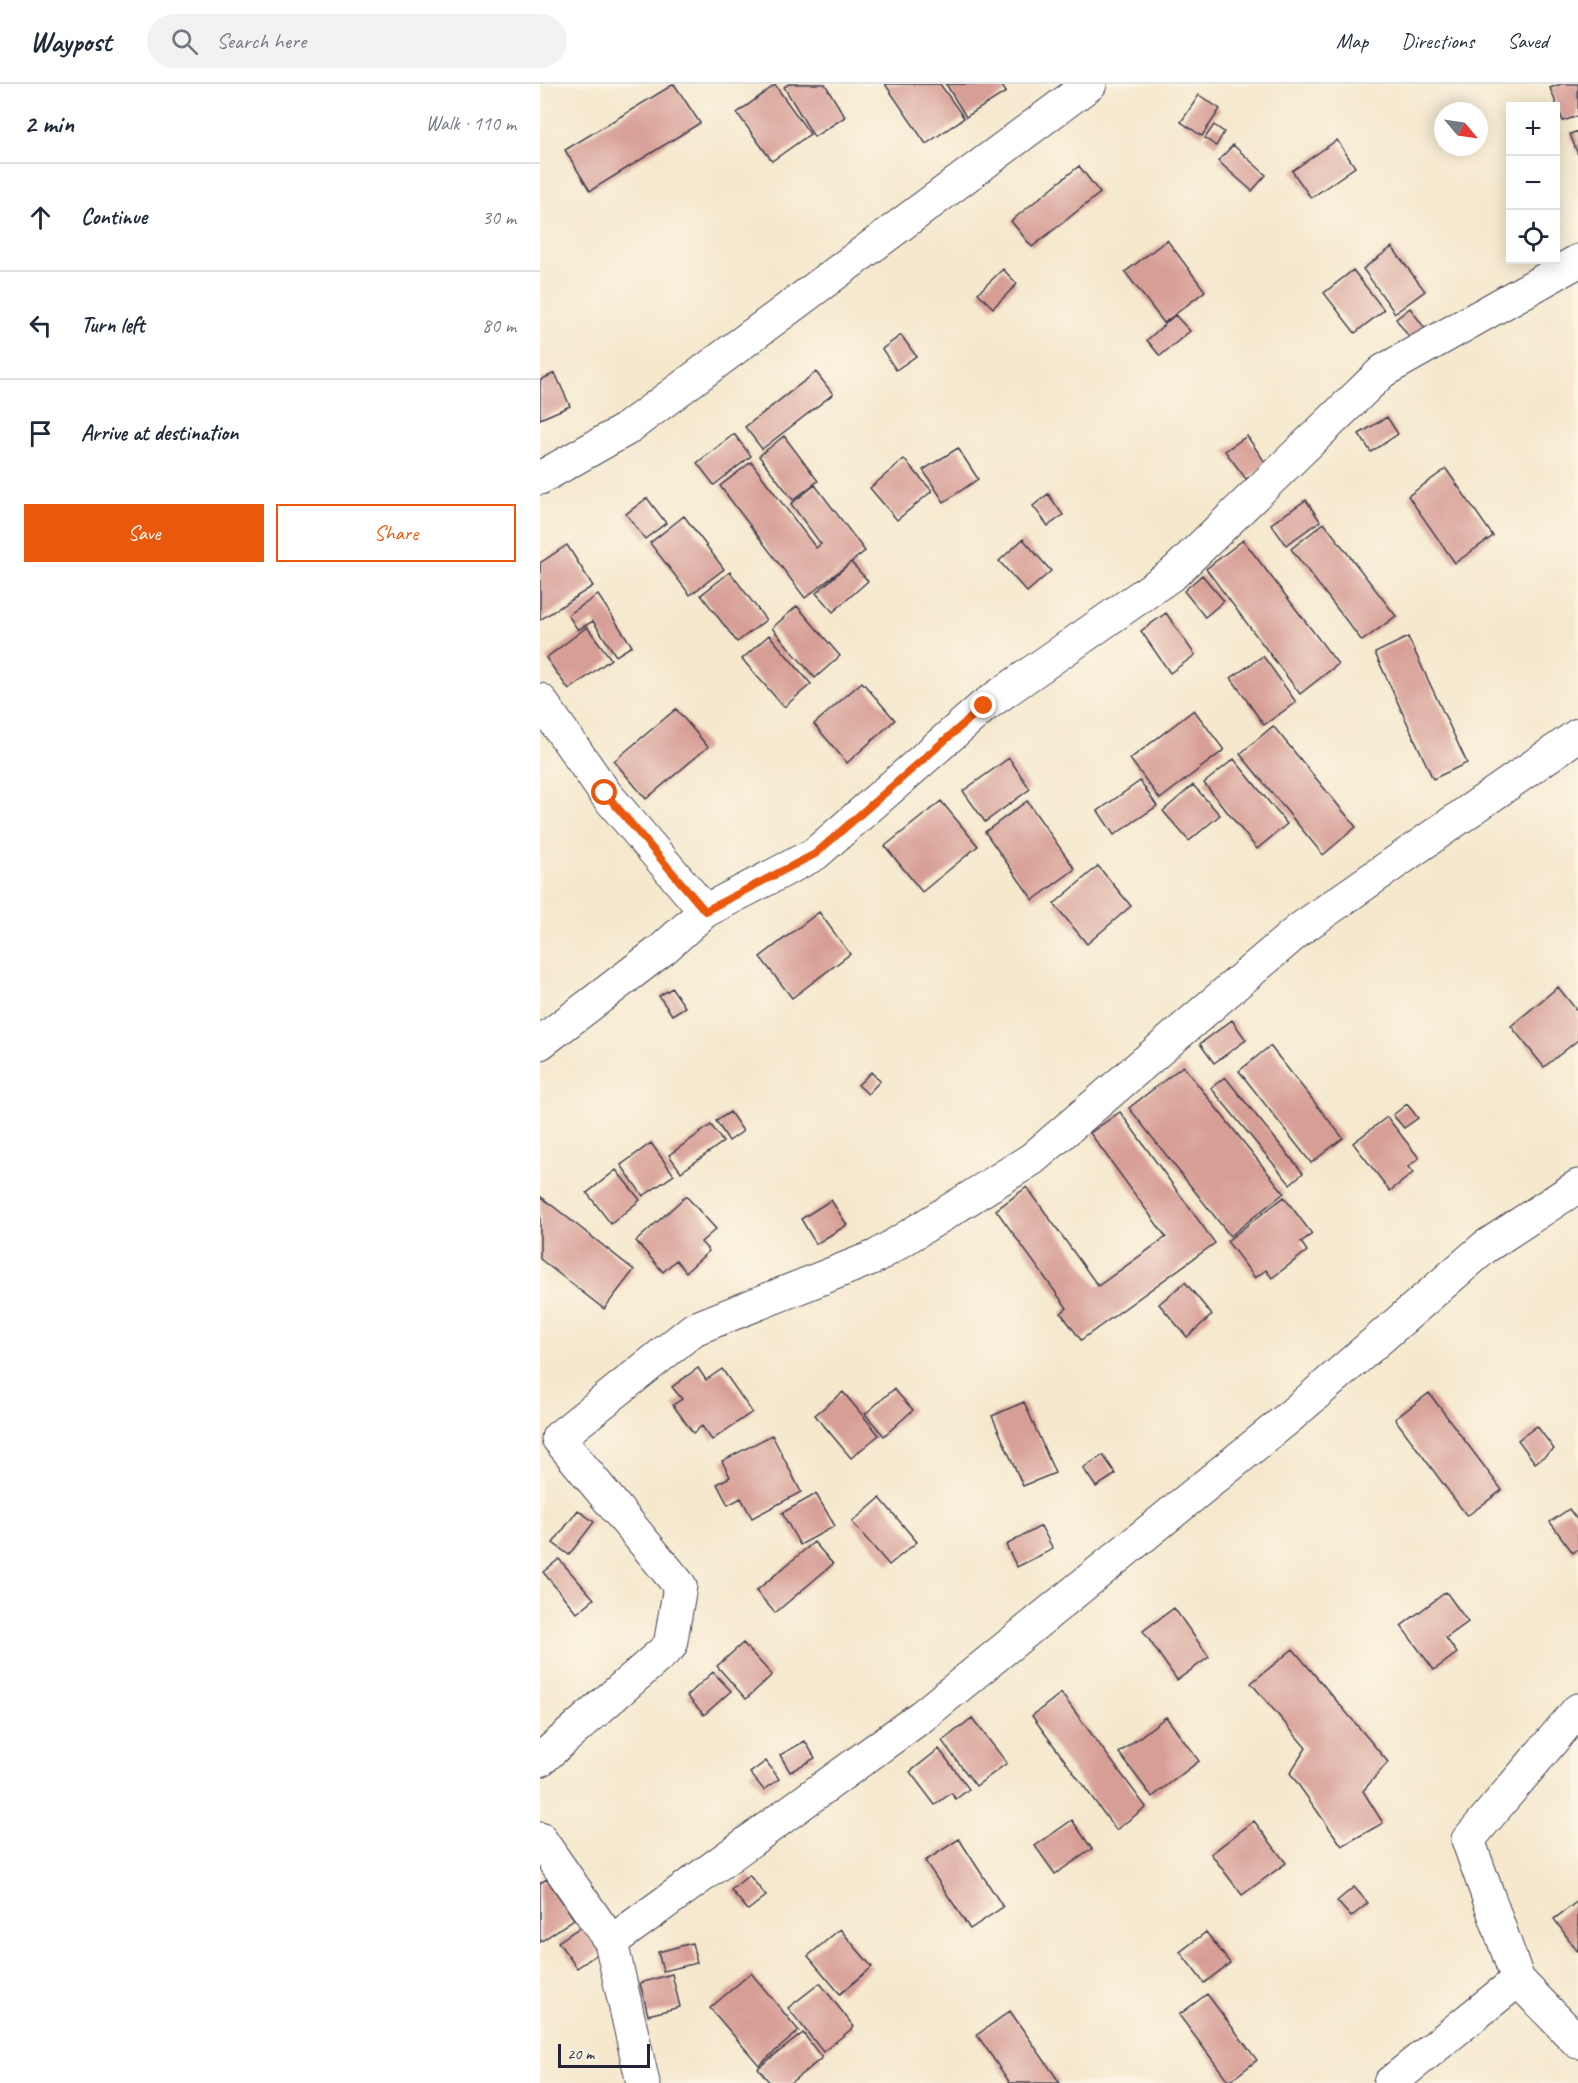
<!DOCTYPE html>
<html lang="en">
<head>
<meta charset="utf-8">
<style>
  body { margin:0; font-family:Caveat,sans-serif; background:#f2f2f3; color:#1f2937 }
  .controls { position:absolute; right:18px; top:18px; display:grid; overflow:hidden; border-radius:0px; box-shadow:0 3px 15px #0003 }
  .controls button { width:54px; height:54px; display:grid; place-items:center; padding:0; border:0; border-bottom:2px solid #e0e1e3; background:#fff; color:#1f2937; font:30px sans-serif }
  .compass { position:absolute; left:894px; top:18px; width:54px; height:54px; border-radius:50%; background:#fff; box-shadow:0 3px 15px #0003; rotate:119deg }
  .scale { position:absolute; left:18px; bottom:15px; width:92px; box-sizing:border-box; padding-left:6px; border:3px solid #22223b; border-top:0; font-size:16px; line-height:21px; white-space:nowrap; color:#22223b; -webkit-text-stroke:4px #fcf5e5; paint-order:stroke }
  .stop { position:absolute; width:18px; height:18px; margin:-14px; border:4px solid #ea580c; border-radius:50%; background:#fff }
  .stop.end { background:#ea580c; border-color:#fff; box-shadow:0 2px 6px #0008 }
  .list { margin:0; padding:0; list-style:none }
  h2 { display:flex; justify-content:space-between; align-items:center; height:78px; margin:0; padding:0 24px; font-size:26px }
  h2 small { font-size:20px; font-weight:400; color:#747a83 }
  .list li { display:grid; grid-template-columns:39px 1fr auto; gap:18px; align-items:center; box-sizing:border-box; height:108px; padding:0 24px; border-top:2px solid #e0e1e3 }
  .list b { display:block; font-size:22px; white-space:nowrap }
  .list em { font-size:20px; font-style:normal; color:#747a83 }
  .actions { display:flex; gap:12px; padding:18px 24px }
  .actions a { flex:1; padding:14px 0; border:2px solid #ea580c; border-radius:0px; text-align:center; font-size:21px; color:#ea580c }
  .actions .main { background:#ea580c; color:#fff }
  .icon { flex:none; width:33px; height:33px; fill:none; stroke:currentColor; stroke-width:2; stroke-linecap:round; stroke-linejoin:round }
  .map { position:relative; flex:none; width:1038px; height:1999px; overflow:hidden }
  header { display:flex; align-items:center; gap:36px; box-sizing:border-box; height:84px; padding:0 30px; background:#fff; border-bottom:2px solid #e0e1e3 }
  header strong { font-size:28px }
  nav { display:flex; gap:33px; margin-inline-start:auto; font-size:21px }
  .search { width:420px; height:54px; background:#f2f2f3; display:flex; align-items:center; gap:15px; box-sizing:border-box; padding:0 21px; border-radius:33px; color:#747a83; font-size:22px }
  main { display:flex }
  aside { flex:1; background:#fff }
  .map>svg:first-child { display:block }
  .building { fill:#d79e96 }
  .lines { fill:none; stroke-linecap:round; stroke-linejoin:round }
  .minor-casing { stroke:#424051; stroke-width:35 }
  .minor { stroke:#fff; stroke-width:33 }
  .route { stroke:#ea580c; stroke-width:8 }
</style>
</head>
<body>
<header>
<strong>Waypost</strong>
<div class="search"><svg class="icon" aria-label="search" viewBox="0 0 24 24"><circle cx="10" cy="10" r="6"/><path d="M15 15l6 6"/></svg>Search here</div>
<nav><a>Map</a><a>Directions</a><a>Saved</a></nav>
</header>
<main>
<aside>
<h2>2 min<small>Walk · 110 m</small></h2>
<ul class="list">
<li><svg class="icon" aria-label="ahead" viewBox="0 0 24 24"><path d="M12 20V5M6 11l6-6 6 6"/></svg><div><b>Continue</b></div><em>30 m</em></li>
<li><svg class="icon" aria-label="left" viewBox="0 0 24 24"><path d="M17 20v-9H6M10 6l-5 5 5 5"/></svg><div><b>Turn left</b></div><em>80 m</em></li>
<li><svg class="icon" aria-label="arrive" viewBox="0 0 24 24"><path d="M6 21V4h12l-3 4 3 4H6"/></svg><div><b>Arrive at destination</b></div></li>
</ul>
<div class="actions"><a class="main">Save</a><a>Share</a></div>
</aside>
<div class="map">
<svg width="1038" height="1999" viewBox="0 0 1038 1999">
  <rect width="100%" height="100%" fill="#fcf5e5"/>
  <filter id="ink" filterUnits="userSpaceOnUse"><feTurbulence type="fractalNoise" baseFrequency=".0167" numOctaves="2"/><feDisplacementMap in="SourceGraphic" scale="12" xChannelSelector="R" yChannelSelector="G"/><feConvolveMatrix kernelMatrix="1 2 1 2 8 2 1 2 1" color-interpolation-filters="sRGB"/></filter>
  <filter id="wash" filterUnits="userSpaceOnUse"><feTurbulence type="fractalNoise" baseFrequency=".008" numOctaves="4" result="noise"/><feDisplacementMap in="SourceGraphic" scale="24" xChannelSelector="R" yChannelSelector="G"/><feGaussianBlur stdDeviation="1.35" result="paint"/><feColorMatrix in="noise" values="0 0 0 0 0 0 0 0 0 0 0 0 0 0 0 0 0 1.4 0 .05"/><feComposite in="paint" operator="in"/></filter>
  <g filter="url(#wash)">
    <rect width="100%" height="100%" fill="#f5e8cd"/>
    <g id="blocks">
      <path class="building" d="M134,0L160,39L50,107L25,66Z
        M249,0H285L305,33L274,53L244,3Z
        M345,0H400L424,34L386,60Z
        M406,0H461L466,8L426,33Z
        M1021,0H1038V32L1023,37L1010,4Z
        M235,1L270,50L232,77L197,29Z
        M659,11L680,25L662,52L641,38Z
        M674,41L684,48L676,62L665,54Z
        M1038,47V71L1030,50Z
        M797,56L815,83L771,114L752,87Z
        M693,61L726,91L712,107L678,77Z
        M539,82L560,109L492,163L471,137Z
        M627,156L665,207L624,239L585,188Z
        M852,163L885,207L855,229L823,185Z
        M463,185L477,200L453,224L438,209Z
        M813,186L844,226L815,249L784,209Z
        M870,224L886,246L871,256L856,235Z
        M635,231L650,247L620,272L607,256Z
        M361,251L376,272L356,286L342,265Z
        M276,288L293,310L222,365L205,343Z
        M15,289L30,322L0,335V296Z
        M847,333L858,350L831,368L819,350Z
        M194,350L211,372L174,401L157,379Z
        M244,352L278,397L253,416L219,372Z
        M707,352L727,381L706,395L685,367Z
        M418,364L438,395L404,418L383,386Z
        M364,375L392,407L357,436L330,404Z
        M211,378L276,464L281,460L251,420L275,401L325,467L265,514L180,402Z
        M906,385L953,452L915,479L868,412Z
        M508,410L523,431L508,442L493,422Z
        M107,414L126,439L105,455L86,430Z
        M766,416L780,437L746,461L731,440Z
        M144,432L184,485L150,511L110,459Z
        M784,439L856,532L822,557L751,465Z
        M483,455L511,487L487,508L459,477Z
        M703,456L798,580L760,610L666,485Z
        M27,461L53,502L0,536V479Z
        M311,478L328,497L293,528L276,509Z
        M190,488L226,536L197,558L161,511Z
        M662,491L684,517L665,533L644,507Z
        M58,511L92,562L76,572L53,537L38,546L28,531Z
        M257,522L300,572L275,594L232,544Z
        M626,529L655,571L630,589L601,547Z
        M47,543L71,575L29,606L6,574Z
        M229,551L271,600L244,623L202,575Z
        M868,553L927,679L893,695L835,569Z
        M723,572L756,618L724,641L691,594Z
        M322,598L355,636L307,679L274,640Z
        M136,625L168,663L106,715L74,677Z
        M654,626L684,666L620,715L590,675Z
        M733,642L816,743L783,771L700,670Z
        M469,674L490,705L445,738L423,707Z
        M694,675L747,740L717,765L664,699Z
        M600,697L617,722L574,751L558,727Z
        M653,701L680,731L649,757L623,727Z
        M401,717L438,762L382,808L345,762Z
        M487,717L535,785L493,816L445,748Z
        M558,782L591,822L547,860L514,820Z
        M279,828L310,870L252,914L220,873Z
        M1018,903L1038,928V956L1004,983L971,942Z
        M132,904L145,923L132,931L119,912Z
        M692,936L706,956L674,979L660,960Z
        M730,962L803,1054L771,1079L699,987Z
        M643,982L744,1109L690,1152L589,1024Z
        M331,988L340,997L328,1010L318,1001Z
        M685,993L763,1089L750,1100L671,1004Z
        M867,1020L878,1034L864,1044L853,1031Z
        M190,1028L203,1047L189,1057L176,1037Z
        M580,1028L675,1159L541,1256L521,1229L527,1224L456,1126L487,1103L558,1202L626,1153L550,1049Z
        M847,1033L879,1074L868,1083L873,1089L850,1107L813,1059Z
        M171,1041L183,1058L141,1088L129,1071Z
        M111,1059L134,1091L103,1112L81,1081Z
        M76,1086L100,1116L71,1140L47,1109Z
        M0,1112L94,1186L64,1225L0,1175Z
        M146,1112L176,1145L161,1158L169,1167L146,1188L136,1176L123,1188L96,1157Z
        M744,1113L772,1150L761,1158L767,1167L732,1194L726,1186L715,1194L687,1157Z
        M291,1116L307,1141L276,1160L261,1135Z
        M645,1198L672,1231L647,1253L619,1220Z
        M158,1284L166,1296L182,1285L212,1328L172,1356L162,1342L153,1349L133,1321L142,1315L132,1303Z
        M354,1305L373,1326L344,1352L325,1330Z
        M303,1308L339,1351L311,1374L275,1331Z
        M889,1309L962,1406L927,1432L855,1335Z
        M484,1318L515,1389L483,1402L452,1332Z
        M997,1342L1014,1365L995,1379L978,1356Z
        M232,1351L261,1408L212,1434L201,1414L188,1421L177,1400L190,1393L182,1377Z
        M563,1371L576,1390L556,1403L543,1384Z
        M276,1410L295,1442L260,1461L242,1429Z
        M340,1414L377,1458L349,1481L312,1438Z
        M1029,1425L1038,1437V1465L1033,1469L1010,1438Z
        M38,1426L54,1438L29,1471L13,1459Z
        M501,1442L513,1465L477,1483L466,1461Z
        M274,1458L293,1480L235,1529L216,1507Z
        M19,1475L54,1515L37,1529L3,1488Z
        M906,1508L928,1538L906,1554L917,1569L894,1586L861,1542Z
        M634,1524L669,1573L637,1596L603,1547Z
        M203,1559L232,1591L206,1615L177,1582Z
        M753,1565L848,1678L823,1707L843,1739L802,1762L750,1689L766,1664L711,1599Z
        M173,1588L191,1607L164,1631L147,1612Z
        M521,1609L606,1723L576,1746L492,1632Z
        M626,1633L659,1677L612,1713L579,1669Z
        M432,1634L467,1679L436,1702L402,1657Z
        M265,1657L275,1674L250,1688L240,1671Z
        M399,1665L429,1705L416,1715L411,1709L395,1721L370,1688Z
        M226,1677L239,1695L224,1706L210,1689Z
        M532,1736L552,1765L515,1790L495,1762Z
        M714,1737L746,1779L702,1811L671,1770Z
        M419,1755L463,1823L430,1845L385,1777Z
        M209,1791L226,1812L208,1826L191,1806Z
        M7,1795L34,1835L0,1858V1799Z
        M814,1803L828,1819L811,1833L797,1817Z
        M1038,1817V1868L1014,1835Z
        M42,1842L60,1868L37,1884L18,1858Z
        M300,1845L332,1883L300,1910L268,1872Z
        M666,1848L690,1879L664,1899L640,1868Z
        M152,1859L157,1879L123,1887L118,1868Z
        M211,1889L259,1947L219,1981L170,1924Z
        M132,1890L140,1923L108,1931L100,1899Z
        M280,1899L314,1943L283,1968L248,1924Z
        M667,1910L717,1976L689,1998L639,1931Z
        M470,1927L520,1999H470L437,1951Z
        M263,1949L282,1974L250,1999H230L218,1984Z"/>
    </g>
  </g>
  <g filter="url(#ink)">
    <use href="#blocks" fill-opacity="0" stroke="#424051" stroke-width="1.5"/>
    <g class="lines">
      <g class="minor-casing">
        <path id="minor" d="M0,394L85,346L550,0
          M0,616L65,709L165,827
          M0,959L123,865L165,827L275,770L444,622L634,489L843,287L1038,177
          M1038,1626L928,1756L978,1896L1038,1958
          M0,1676L130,1562L140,1502L18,1354L154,1245L337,1172L492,1075L760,845L1038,651
          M0,1755L71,1858L103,1999
          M71,1858L382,1632L747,1335L945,1163L1038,1102
          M850,1999L978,1896"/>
      </g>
      <use href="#minor" class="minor"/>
    </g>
  </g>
  <g class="lines" filter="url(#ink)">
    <path class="route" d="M65,709L165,827L275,770L444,622"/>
  </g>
</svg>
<div class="controls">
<button>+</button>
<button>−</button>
<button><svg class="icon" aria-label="locate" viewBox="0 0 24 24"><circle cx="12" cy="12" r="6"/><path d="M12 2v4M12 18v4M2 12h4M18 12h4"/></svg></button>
</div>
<svg class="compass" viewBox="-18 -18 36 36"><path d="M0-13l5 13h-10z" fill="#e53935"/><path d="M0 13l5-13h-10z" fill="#747a83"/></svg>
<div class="scale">20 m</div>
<div class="stop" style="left:65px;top:709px"></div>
<div class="stop end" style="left:444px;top:622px"></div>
</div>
</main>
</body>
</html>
